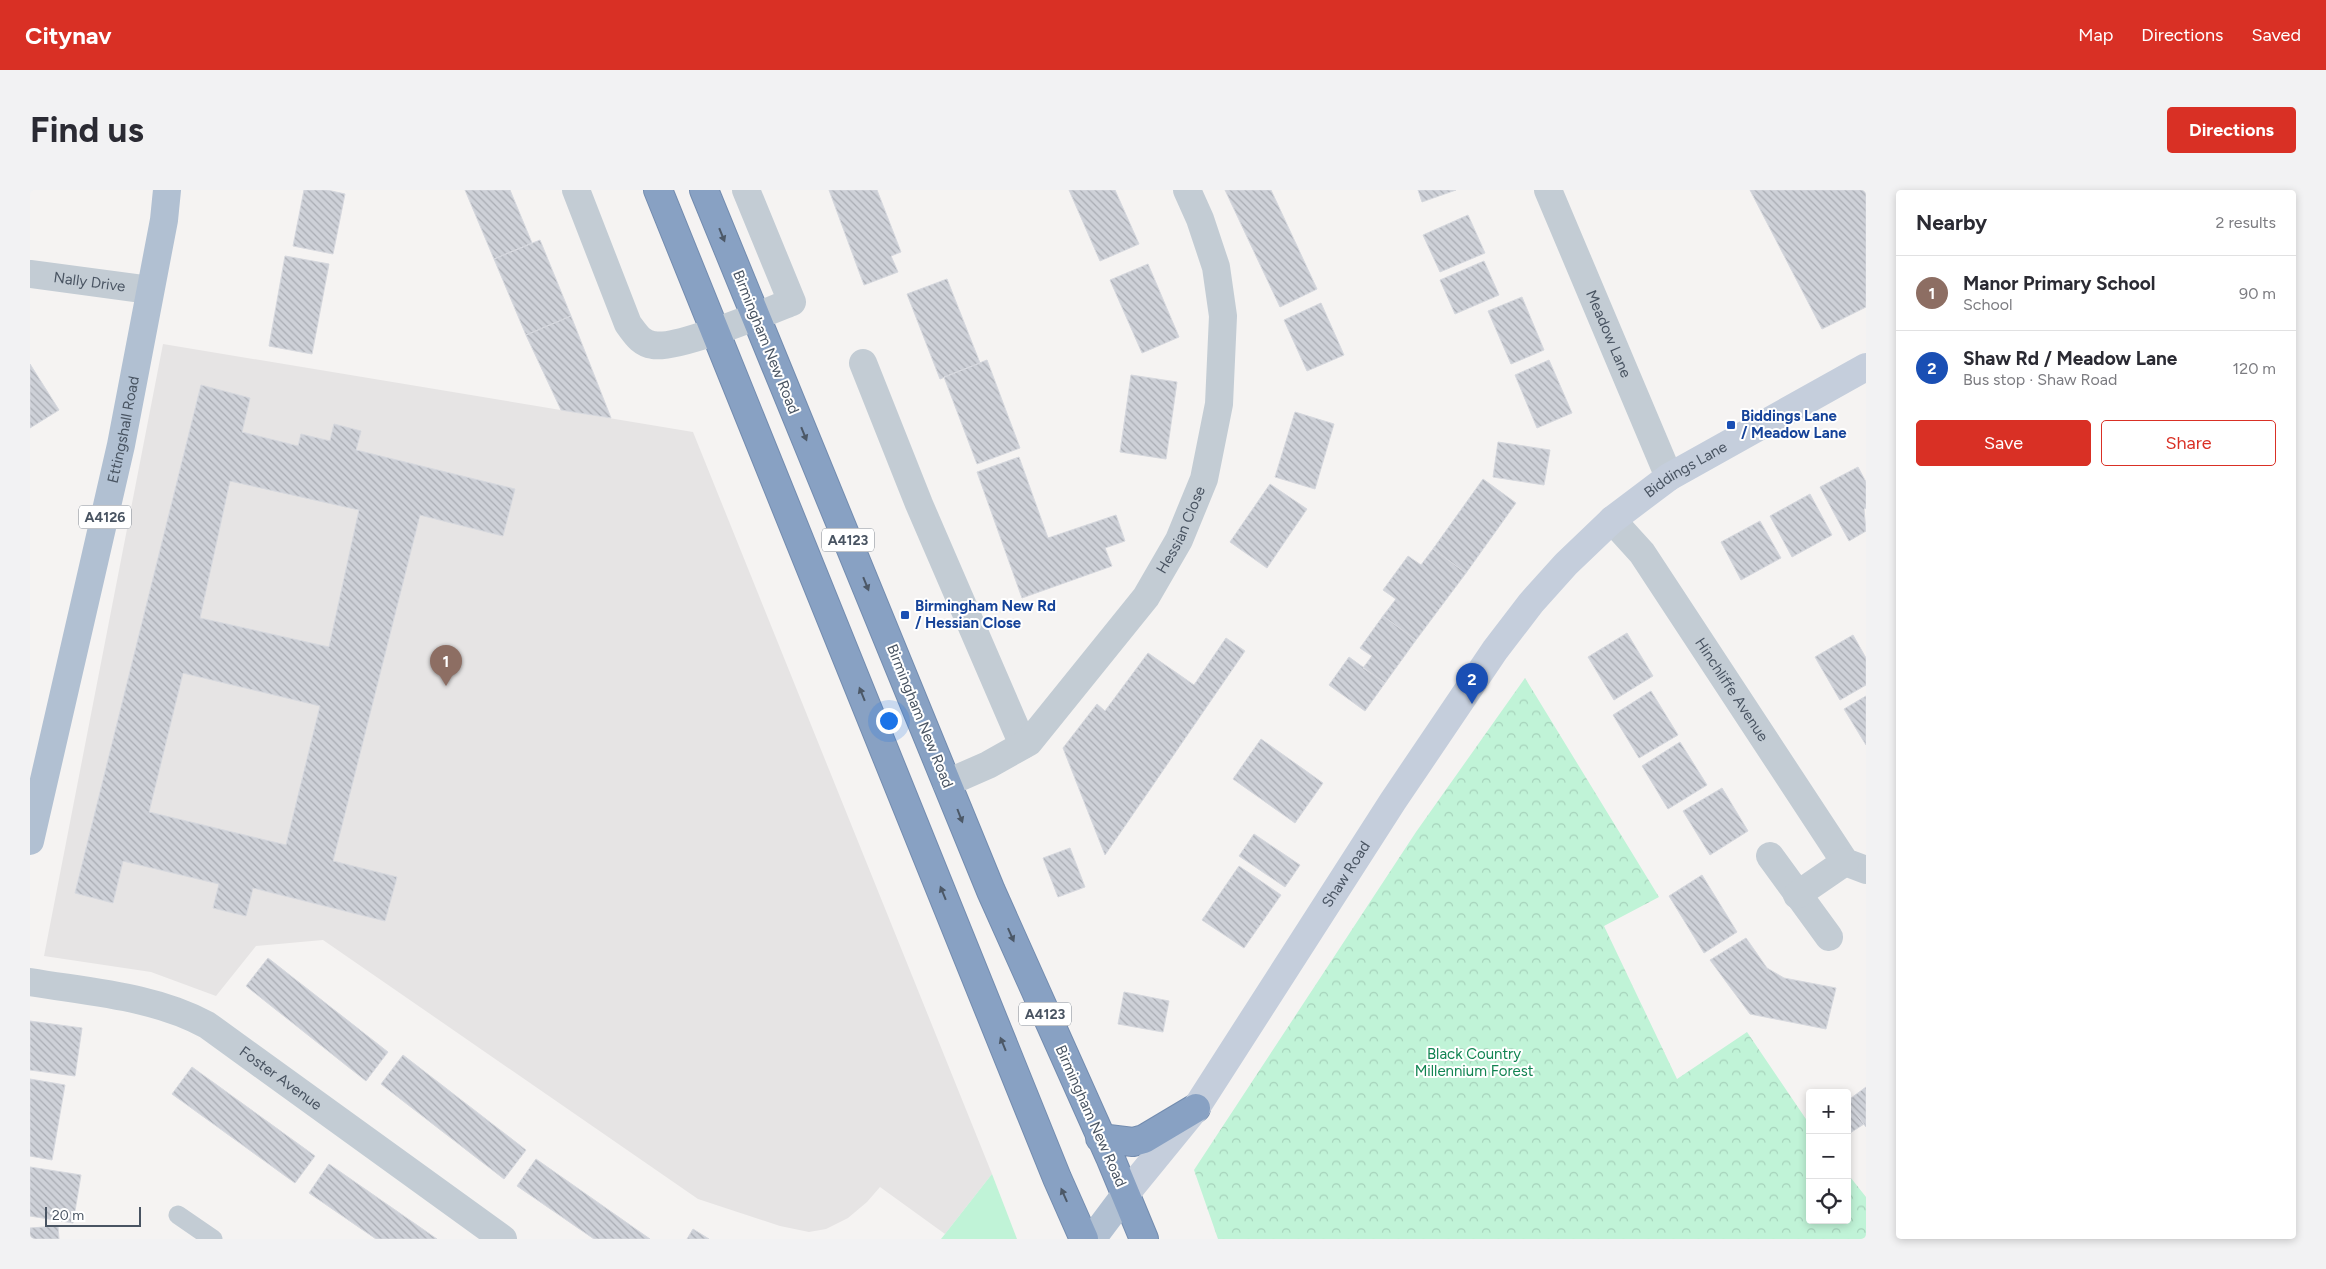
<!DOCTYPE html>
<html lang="en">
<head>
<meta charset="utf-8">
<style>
  body { margin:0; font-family:Figtree,sans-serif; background:#f2f2f3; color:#2b2b33 }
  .controls { position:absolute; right:15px; bottom:15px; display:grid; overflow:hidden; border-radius:5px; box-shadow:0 2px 8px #0003 }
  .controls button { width:45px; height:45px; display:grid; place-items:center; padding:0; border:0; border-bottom:1px solid #e1e1e2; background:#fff; color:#2b2b33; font:25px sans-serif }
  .scale { position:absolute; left:15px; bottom:12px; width:96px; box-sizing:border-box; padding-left:5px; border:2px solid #495462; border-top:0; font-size:14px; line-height:18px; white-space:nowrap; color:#495462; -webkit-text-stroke:4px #fff; paint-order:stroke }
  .you { position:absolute; left:858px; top:530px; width:18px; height:18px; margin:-12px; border:4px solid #fff; border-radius:50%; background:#1a73e8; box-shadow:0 0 0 8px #1a73e833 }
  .badge { display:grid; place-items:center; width:32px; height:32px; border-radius:50%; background:#d93025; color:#fff; font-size:16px; font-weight:700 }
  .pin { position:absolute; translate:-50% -41px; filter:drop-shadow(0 1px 2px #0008) }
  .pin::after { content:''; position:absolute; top:26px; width:18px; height:15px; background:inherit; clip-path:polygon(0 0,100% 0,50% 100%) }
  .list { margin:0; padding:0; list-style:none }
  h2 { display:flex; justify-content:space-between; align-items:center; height:65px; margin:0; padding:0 20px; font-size:21px }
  h2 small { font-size:16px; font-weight:400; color:#7c7c81 }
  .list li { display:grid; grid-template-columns:32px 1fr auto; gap:15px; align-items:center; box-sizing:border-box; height:75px; padding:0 20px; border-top:1px solid #e1e1e2 }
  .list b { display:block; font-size:19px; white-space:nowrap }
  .list p { margin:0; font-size:16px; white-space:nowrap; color:#7c7c81 }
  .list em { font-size:16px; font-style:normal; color:#7c7c81 }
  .actions { display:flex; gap:10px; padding:15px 20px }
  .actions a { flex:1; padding:11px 0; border:1px solid #d93025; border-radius:5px; text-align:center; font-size:18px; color:#d93025 }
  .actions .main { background:#d93025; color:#fff }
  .icon { flex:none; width:28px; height:28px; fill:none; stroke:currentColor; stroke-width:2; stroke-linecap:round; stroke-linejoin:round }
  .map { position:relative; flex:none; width:1836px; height:1049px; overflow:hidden; border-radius:5px }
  header { display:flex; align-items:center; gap:30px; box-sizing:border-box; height:70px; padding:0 25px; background:#d93025; color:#fff }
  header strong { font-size:24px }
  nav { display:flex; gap:28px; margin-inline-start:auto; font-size:18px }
  .intro { display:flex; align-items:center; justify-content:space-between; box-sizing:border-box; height:120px; padding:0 30px }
  h1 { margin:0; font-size:35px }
  .button { padding:12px 22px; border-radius:5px; background:#d93025; color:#fff; font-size:18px; font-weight:700 }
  main { display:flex; gap:30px; padding:0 30px }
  aside { flex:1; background:#fff; border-radius:5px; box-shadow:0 2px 8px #0003 }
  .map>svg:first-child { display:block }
  .education { fill:#e6e4e4 }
  .forest { fill:url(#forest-crowns) }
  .green { fill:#c0f3d7 }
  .building { fill:url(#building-back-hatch); stroke:#d6d8de; fill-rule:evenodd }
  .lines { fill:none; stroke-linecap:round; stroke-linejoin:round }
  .highway-casing { stroke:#738caf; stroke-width:30 }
  .lane { stroke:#c3ccd4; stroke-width:19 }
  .street { stroke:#c3ccd4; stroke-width:28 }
  .secondary { stroke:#c5cedc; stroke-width:28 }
  .primary { stroke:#b1c0d2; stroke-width:28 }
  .highway { stroke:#88a1c3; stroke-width:28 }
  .oneway { fill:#4c5867 }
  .transit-dot { fill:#1a4fb4; stroke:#fff; stroke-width:2 }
  .labels { text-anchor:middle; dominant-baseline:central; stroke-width:4; stroke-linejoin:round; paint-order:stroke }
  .shield { fill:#fff; stroke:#808791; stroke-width:1 }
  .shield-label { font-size:14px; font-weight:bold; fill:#495462 }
  .street-label { font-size:15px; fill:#495462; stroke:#fff }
  .transit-label { font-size:15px; font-weight:bold; fill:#164399; stroke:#fff; text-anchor:start }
  .park-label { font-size:15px; fill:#128452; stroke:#fff }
</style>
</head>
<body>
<header>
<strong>Citynav</strong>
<nav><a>Map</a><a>Directions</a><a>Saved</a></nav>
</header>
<div class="intro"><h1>Find us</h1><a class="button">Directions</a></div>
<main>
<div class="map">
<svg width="1836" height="1049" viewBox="0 0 1836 1049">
  <defs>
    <pattern id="forest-crowns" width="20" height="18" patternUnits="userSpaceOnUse" patternTransform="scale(1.25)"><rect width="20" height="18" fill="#c0f3d7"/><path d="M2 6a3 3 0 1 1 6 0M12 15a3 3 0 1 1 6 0" fill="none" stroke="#a6d2bb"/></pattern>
    <pattern id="building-back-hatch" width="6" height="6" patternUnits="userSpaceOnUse" patternTransform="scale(1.25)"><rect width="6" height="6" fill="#ced1d8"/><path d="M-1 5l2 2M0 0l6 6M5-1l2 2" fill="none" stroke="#a9acb3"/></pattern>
  </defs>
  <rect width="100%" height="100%" fill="#f5f3f2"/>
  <path class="education" d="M133,154L663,242L962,984L915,1044L850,997L837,1012L818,1028L796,1039L779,1042L750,1036L668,1009L293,750L226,756L186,806L121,782L14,766Z"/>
  <path class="forest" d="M1495,488L1629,707L1574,736L1647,889L1717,842L1780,935V1030H1817V983L1836,1007V1049H1188L1164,980L1386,642Z"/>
  <path class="green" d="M962,984L987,1049H911L915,1044Z"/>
  <path class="building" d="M274,0H297L315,4L303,64L263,56Z
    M435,0H480L502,53L464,69Z
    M799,0H847L871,62L861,66L868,82L834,95Z
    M1039,0H1085L1109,54L1070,71Z
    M1195,0H1241L1287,99L1250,117Z
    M1388,0H1426L1392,12Z
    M1720,0H1836V117L1792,139Z
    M1438,25L1455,63L1410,82L1393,45Z
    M510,50L541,126L496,145L464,69Z
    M255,66L299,74L282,164L239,156Z
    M1454,71L1469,105L1425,124L1410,90Z
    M1118,74L1149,147L1112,163L1080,90Z
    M917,89L950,173L910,189L877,104Z
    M1492,107L1514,160L1481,174L1458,121Z
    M1291,113L1314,165L1277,181L1254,130Z
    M541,126L581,228L531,220L496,145Z
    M957,170L990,258L947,274L914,187Z
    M1519,170L1542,223L1507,238L1485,185Z
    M0,174L29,220L0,238Z
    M1101,185L1147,192L1136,269L1090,262Z
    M171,195L220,208L212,242L268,256L271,244L300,251L304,234L331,241L326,260L485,299L473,346L390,325L303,671L367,687L355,731L223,698L216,726L183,718L189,694L93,671L83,713L45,703ZM200,291L329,320L299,457L170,428ZM153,483L290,516L256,655L119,622Z
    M1265,222L1304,234L1285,299L1245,287Z
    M1468,252L1520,260L1514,295L1463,287Z
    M989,267L1018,348L1086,325L1095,351L1075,358L1082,376L992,408L947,282Z
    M1828,277L1836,292V318L1834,319L1836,341L1819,351L1790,297Z
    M1453,289L1486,313L1436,383L1403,359Z
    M1240,294L1277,319L1237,378L1200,352Z
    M1780,304L1802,345L1762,367L1740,326Z
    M1730,331L1751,368L1711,390L1691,352Z
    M1403,359L1436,383L1386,450L1353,426L1366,409L1353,400L1378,366L1391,375Z
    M1353,426L1386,450L1355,493L1333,478L1342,466L1330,458Z
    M1597,443L1623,486L1584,510L1558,467Z
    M1823,445L1836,468V495L1810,510L1785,467Z
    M1196,448L1215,461L1075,665L1033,558L1067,514L1075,521L1118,463L1164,495Z
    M1319,467L1355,493L1335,521L1299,495Z
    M1621,501L1648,545L1609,568L1583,525Z
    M1836,506V555L1814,519Z
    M1231,549L1293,593L1265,633L1203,589Z
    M1650,552L1677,595L1638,619L1612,576Z
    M1692,598L1718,641L1680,665L1653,621Z
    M1224,644L1270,675L1255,697L1209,666Z
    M1040,658L1055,697L1028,707L1013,668Z
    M1209,676L1251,705L1214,758L1172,730Z
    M1672,685L1707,742L1674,763L1639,706Z
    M1716,748L1737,778L1754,788L1806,798L1796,839L1720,824L1680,770Z
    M238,768L358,862L336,891L216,796Z
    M1094,802L1139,811L1133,842L1088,834Z
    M0,831L52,838L45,886L0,880Z
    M373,865L496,960L474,989L351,894Z
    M162,877L285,966L265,993L142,904Z
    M0,889L35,895L22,970L0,966Z
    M1836,897V937L1817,911Z
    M1817,911L1834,934L1817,945Z
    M506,969L620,1049H564L487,996Z
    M299,974L407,1049H346L279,1003Z
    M0,977L51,985L43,1033L0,1026Z
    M28,1036L29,1049H0V1038Z
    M663,1039L679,1049H657Z"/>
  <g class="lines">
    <g class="highway-casing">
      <path id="highway" d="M628,0L1027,988L1054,1049
        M674,0L961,701L1080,967L1114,1049
        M1070,948L1103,952L1114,949L1166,918"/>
    </g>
    <path class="lane" d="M148,1025L183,1049"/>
    <g class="street">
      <path d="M546,0L598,134C605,143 610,153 623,155C646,160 737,122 762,112L716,0"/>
      <path id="s1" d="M1518,0L1639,287"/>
      <path id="s2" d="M0,84L120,100"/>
      <path d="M833,173L889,314L993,555"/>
      <path id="s3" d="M1582,330L1612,363L1815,672L1836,680"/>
      <path id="s4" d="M917,593L958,575L999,552L1116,407L1149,350L1174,289L1189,214L1193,126L1186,77L1170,29L1157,0"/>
      <path d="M1740,666L1799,747"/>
      <path d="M1767,705L1815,672"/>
      <path id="s5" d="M0,792C59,802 124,806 177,835L473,1049"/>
    </g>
    <path class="secondary" id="s6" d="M1095,1005L1166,918L1363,611L1465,460L1501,413L1536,374L1582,330L1639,287L1836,177"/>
    <g class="primary">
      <path id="s7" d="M0,651L91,255L134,30L137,0"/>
      <path d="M1062,1049L1095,1005"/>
    </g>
    <use href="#highway" class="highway"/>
  </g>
  <defs><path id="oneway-solid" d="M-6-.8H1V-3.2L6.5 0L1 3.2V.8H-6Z" transform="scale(1.25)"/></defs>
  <g class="oneway">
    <use href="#oneway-solid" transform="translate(692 45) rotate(68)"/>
    <use href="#oneway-solid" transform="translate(774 244) rotate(68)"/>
    <use href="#oneway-solid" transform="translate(836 394) rotate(68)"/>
    <use href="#oneway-solid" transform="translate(832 504) rotate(-112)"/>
    <use href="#oneway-solid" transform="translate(930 626) rotate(69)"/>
    <use href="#oneway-solid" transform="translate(913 703) rotate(-112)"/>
    <use href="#oneway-solid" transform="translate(981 745) rotate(66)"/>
    <use href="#oneway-solid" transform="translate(973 854) rotate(-112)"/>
    <use href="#oneway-solid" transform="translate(1034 1005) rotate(-114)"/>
  </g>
  <g class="transit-dot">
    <rect x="1696" y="230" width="10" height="10" rx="2.5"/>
    <rect x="870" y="420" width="10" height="10" rx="2.5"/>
  </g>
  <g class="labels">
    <g class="shield">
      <rect x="49" y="315.5" width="52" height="23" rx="4"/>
      <rect x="792" y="338.5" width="52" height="23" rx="4"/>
      <rect x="989" y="812.5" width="52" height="23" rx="4"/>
    </g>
    <g class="shield-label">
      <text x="75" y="327">A4126</text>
      <text x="818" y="350">A4123</text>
      <text x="1015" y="824">A4123</text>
    </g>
    <g class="street-label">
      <text stroke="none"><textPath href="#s2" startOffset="60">Nally Drive</textPath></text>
      <text stroke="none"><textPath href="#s1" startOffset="156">Meadow Lane</textPath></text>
      <text transform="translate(736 152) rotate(68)">Birmingham New Road</text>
      <text stroke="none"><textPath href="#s7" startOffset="422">Ettingshall Road</textPath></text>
      <text stroke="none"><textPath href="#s6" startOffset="924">Biddings Lane</textPath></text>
      <text stroke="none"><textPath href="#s4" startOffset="354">Hessian Close</textPath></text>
      <text stroke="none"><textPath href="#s3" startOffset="208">Hinchliffe Avenue</textPath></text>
      <text transform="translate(890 526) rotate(68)">Birmingham New Road</text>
      <text stroke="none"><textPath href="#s6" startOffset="390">Shaw Road</textPath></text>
      <text stroke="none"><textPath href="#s5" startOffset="274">Foster Avenue</textPath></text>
      <text transform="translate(1061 926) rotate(66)">Birmingham New Road</text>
    </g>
    <g class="transit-label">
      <text x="1711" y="226">Biddings Lane<tspan x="1711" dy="17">/ Meadow Lane</tspan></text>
      <text x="885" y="416">Birmingham New Rd<tspan x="885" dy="17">/ Hessian Close</tspan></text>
    </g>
    <g class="park-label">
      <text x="1444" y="864">Black Country<tspan x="1444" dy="17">Millennium Forest</tspan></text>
    </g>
  </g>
</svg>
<div class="controls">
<button>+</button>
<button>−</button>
<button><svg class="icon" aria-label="locate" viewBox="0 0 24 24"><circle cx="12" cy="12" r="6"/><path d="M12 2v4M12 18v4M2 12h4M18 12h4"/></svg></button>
</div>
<div class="scale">20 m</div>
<div class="you"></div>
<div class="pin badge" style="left:416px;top:496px;background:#8d6e63">1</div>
<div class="pin badge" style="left:1442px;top:514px;background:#1a4fb4">2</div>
</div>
<aside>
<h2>Nearby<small>2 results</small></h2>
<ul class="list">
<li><span class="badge" style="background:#8d6e63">1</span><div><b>Manor Primary School</b><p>School</p></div><em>90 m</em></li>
<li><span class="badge" style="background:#1a4fb4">2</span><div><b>Shaw Rd / Meadow Lane</b><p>Bus stop · Shaw Road</p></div><em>120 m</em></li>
</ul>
<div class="actions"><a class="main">Save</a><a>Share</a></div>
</aside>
</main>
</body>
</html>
